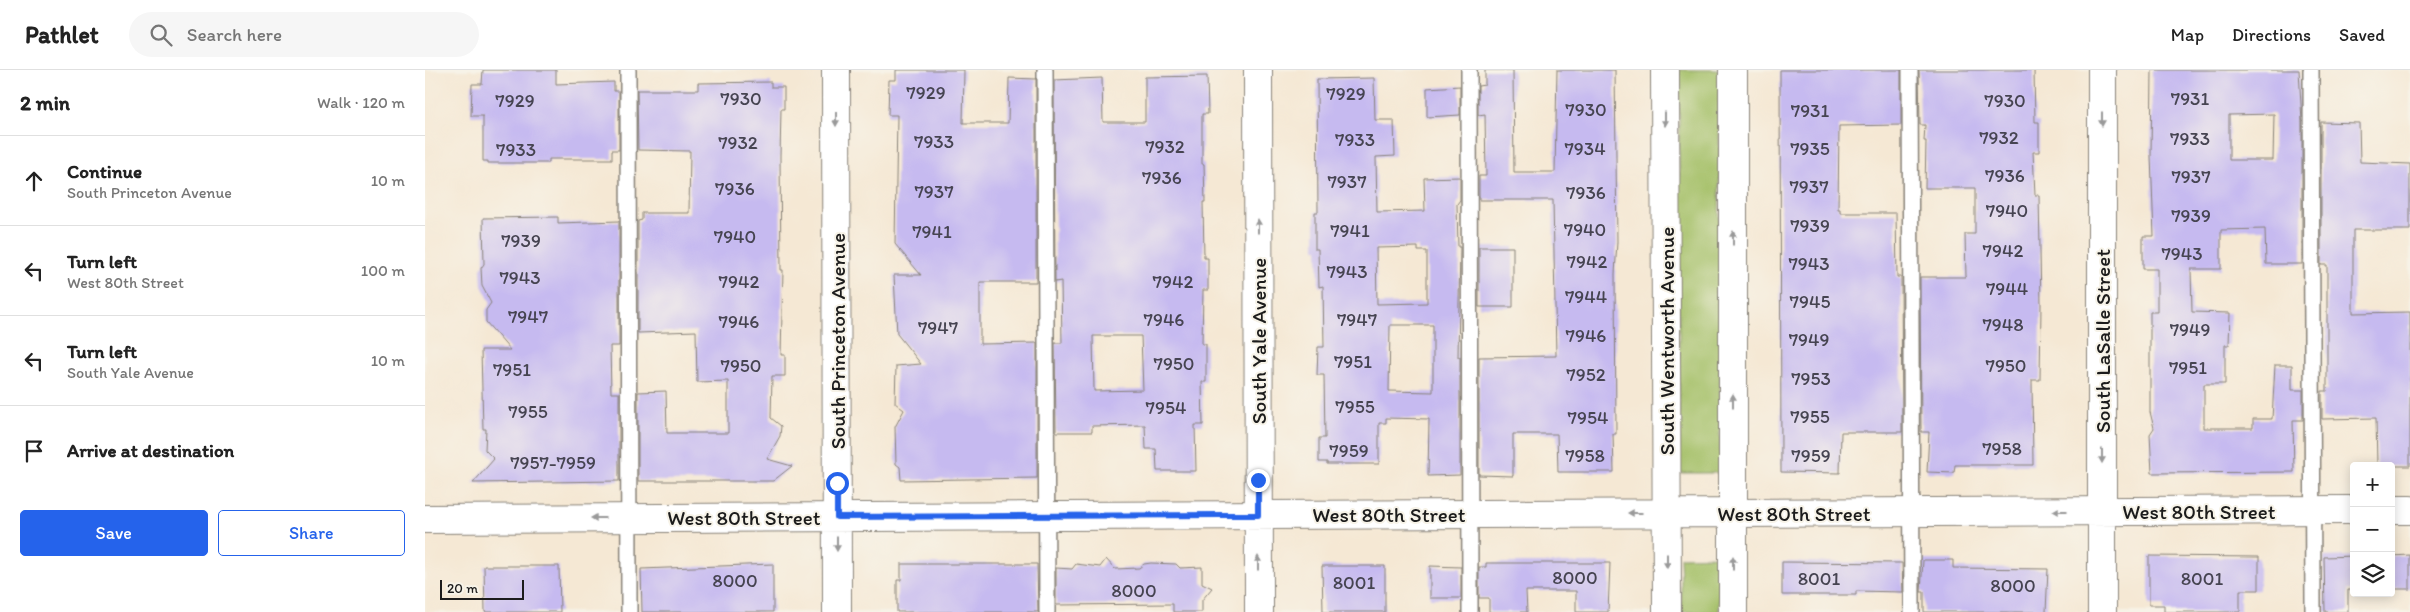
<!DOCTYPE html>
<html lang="en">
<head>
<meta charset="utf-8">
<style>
  body { margin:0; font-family:Itim,sans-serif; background:#f6f6f6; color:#222 }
  .controls { position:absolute; right:15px; bottom:15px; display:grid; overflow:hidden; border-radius:5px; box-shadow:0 2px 12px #0003 }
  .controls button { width:45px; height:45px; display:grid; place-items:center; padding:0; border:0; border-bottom:1px solid #e0e0e0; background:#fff; color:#222; font:25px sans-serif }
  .scale { position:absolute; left:15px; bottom:12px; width:84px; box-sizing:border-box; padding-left:5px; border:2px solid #1c1c1c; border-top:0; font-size:14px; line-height:18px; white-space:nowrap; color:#1c1c1c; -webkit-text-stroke:4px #f7f3e8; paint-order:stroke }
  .stop { position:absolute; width:15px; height:15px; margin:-11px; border:4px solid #2563eb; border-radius:50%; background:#fff }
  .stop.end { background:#2563eb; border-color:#fff; box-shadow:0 1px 5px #0008 }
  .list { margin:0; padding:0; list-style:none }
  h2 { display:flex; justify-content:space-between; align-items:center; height:65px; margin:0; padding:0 20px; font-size:21px }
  h2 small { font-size:16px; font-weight:400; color:#767676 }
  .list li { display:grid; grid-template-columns:32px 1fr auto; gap:15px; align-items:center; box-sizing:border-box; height:90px; padding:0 20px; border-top:1px solid #e0e0e0 }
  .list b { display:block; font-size:19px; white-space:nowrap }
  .list p { margin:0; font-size:16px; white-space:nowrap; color:#767676 }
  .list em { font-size:16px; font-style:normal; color:#767676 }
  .actions { display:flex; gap:10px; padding:15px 20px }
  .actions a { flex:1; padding:11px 0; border:1px solid #2563eb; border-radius:5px; text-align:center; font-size:18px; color:#2563eb }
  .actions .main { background:#2563eb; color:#fff }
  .icon { flex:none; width:28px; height:28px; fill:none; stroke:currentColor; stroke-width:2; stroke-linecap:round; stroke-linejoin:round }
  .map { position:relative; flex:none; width:1985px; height:542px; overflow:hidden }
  header { display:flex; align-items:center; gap:30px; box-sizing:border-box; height:70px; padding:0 25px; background:#fff; border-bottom:1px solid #e0e0e0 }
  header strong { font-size:24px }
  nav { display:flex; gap:28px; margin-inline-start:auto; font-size:18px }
  .search { width:350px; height:45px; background:#f6f6f6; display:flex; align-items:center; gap:12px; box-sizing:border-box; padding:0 18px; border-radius:28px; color:#767676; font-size:19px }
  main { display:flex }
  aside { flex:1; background:#fff }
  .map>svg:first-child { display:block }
  .green { fill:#a4c067; stroke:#606e42 }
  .building { fill:#c6baf0; fill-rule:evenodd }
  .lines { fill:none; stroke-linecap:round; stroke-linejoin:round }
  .service-casing { stroke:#888278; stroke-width:18 }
  .minor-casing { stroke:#888278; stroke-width:30 }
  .service { stroke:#fff; stroke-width:15 }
  .minor { stroke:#fff; stroke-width:28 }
  .oneway { fill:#999 }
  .route { stroke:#2563eb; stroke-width:6 }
  .labels { text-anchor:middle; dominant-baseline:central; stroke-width:4; stroke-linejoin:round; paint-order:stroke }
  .number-label { font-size:19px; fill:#464451 }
  .street-label { font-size:21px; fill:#1c1c1c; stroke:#f7f3e8 }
</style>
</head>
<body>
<header>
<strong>Pathlet</strong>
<div class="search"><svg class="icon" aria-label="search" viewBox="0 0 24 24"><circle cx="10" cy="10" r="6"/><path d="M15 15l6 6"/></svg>Search here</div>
<nav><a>Map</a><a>Directions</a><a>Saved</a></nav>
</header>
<main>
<aside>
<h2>2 min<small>Walk · 120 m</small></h2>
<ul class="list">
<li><svg class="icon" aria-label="ahead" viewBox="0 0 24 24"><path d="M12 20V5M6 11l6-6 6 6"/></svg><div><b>Continue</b><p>South Princeton Avenue</p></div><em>10 m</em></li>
<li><svg class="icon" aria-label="left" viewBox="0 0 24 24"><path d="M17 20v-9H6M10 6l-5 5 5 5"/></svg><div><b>Turn left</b><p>West 80th Street</p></div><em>100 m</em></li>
<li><svg class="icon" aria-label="left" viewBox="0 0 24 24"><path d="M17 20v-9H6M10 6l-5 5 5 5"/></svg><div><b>Turn left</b><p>South Yale Avenue</p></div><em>10 m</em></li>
<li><svg class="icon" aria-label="arrive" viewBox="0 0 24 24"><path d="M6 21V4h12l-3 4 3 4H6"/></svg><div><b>Arrive at destination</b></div></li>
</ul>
<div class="actions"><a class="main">Save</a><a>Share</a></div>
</aside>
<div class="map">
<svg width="1985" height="542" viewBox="0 0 1985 542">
  <rect width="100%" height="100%" fill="#f7f3e8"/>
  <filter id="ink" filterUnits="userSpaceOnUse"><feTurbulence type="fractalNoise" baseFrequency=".02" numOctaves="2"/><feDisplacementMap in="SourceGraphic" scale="10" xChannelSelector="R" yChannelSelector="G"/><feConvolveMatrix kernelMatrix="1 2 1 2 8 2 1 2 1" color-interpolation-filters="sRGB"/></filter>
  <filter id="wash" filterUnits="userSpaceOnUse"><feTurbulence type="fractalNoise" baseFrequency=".0096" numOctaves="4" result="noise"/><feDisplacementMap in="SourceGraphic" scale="20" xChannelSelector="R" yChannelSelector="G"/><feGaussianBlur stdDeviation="1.12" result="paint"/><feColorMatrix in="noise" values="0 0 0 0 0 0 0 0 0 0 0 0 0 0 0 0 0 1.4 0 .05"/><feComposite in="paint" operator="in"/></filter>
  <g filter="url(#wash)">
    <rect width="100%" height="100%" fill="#f5e8d4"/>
    <path class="green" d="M1254,0H1294L1295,403H1254Z
      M1294,486V542H1257L1255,487Z"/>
    <g id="blocks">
      <path class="building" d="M58,0H131V14L189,12V21H194V80H187V89H124V93H63V91H58V46H46L47,14H57Z
        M471,0H539L538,53H583L584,8L611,9V212H555V274L612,273V408L476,410L475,397L471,394L470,357L479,340L470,333L471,296L496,294L472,264L469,205H496L470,174L472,45H463L464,10H471Z
        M1060,0H1088L1089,102H1130L1132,0H1190L1192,172L1190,204L1191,364H1188L1189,402H1133L1132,364H1088V406L1054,405V287L1131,286L1128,130H1054V106H1061L1060,44L1053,45V16L1060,15Z
        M1355,0H1476V55L1414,56L1413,139H1415V143H1471L1472,207H1476L1477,362H1416L1415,403L1356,402Z
        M1494,0H1609L1610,52H1614V82H1608L1610,125H1614L1616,235L1615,310H1607L1608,395H1530L1529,403L1502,402L1504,362H1496L1495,207H1541L1540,164H1550V118H1500L1501,71H1499L1500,55H1495Z
        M1727,0H1874L1877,52V194H1841L1840,159L1796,160V199H1766L1767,242L1805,243L1804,275H1800V314H1779V358H1828V349H1847L1850,295H1867V320H1878V350H1868L1869,402L1727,403L1725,364L1729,358L1725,342V242H1732V199H1718V166H1729L1726,86ZM1849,44L1848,90H1804V45Z
        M782,6L783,44H777V94H779L780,132H778L779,188H783V220H778L777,274H781V312H777L778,355H770L771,401H732L731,379H721L720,355L667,356V362H631L630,273H637L636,211L630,212L629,10L677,8L678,52H720V7ZM668,266H716L718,320L669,321Z
        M949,8L950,50H969L970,86L951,87L952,142L1000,141L999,108L1035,107V130L1032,134L1033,177H1035L1033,287H1035V405L1003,406L1004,349L961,348V353H954V394H902V392H894V368H900L899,305H892L893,277H899L898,216L894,217L893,179H890V142H893L892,9ZM993,177V181H1002V233L952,234L951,178ZM965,255H1008V322L964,321Z
        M346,12V17H359V39H356L355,86L356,200H358L356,285H360V306H347L346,348L356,356L355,366L342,389L367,396L348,411H213V322L241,321L242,363H303V311L272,312L271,261L213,263V151L217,150V143H264L265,81L213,80L212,20H273V13Z
        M1035,16V45L1002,47V18Z
        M1896,52L1934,53L1935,92L1985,94V160H1928V243L1985,242V396H1952L1951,348L1897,349V321H1902V195H1896Z
        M133,147V153L194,151V276H185L186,323H194V411L48,413L69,389L60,380L61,359H58L56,280H85L61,252V240L66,233L57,216L56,198L59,194L58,148Z
        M1054,177H1088V237H1054Z
        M1985,485V519H1966V486Z
        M1724,486L1834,487V520H1815V542H1739V535H1724Z
        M1929,486V520H1923V542H1900L1899,487Z
        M681,489L690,499L714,498L719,494L726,493L751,494L755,498L777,497V513L787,518L777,530V542H748V534L631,535V498L647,499L651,494L675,497Z
        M1498,490H1528V498L1623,499L1621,542H1499V522H1496Z
        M1357,492L1477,493L1478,522L1431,521V525H1357Z
        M1061,493H1185L1183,542H1151V521H1101L1102,542H1064V528H1054V497H1061Z
        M348,494V542H217L216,499Z
        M476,494H612L613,542H472V510H476Z
        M59,496H134L135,542H60Z
        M897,496H960V542H898Z
        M1005,496L1036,497V528H1005Z"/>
    </g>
  </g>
  <g filter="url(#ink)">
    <use href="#blocks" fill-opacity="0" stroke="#888278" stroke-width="1"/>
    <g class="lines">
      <g class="service-casing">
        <path id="service" d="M203,0L204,542
          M620,0L622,542
          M1044,0L1045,542
          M1485,0L1487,542
          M1886,0L1888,542"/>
      </g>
      <g class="minor-casing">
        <path id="minor" d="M411,0L412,542
          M833,0L834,542
          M1240,0L1242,542
          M1308,0V542
          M1677,0V542
          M1966,440H1985
          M0,449L1929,440"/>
      </g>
      <use href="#service" class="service"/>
      <use href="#minor" class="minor"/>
    </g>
    <defs><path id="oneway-solid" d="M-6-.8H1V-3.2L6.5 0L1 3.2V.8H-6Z" transform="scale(1.25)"/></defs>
    <g class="oneway">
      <use href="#oneway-solid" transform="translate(411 49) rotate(90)"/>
      <use href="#oneway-solid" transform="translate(1240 49) rotate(90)"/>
      <use href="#oneway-solid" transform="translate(1677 49) rotate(90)"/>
      <use href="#oneway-solid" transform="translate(833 156) rotate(-90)"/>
      <use href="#oneway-solid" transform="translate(1308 168) rotate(-90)"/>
      <use href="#oneway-solid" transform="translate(1308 331) rotate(-90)"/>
      <use href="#oneway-solid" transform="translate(1677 386) rotate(90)"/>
      <use href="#oneway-solid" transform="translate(1635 441) rotate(180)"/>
      <use href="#oneway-solid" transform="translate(1210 443) rotate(180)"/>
      <use href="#oneway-solid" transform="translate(173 448) rotate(180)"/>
      <use href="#oneway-solid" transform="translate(412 474) rotate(90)"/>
      <use href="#oneway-solid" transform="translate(1242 491) rotate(90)"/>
      <use href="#oneway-solid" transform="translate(833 493) rotate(-90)"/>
      <use href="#oneway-solid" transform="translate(1308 493) rotate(-90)"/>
    </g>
  </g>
  <g class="lines" filter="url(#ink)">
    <path class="route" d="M412,413V447L797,445H833V410"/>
  </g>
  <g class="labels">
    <g class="number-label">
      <text x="501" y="22">7929</text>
      <text x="921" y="23">7929</text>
      <text x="316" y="28">7930</text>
      <text x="1765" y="28">7931</text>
      <text x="90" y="30">7929</text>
      <text x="1580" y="30">7930</text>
      <text x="1161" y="39">7930</text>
      <text x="1385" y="40">7931</text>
      <text x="1574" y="67">7932</text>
      <text x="1765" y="68">7933</text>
      <text x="930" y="69">7933</text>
      <text x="509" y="71">7933</text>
      <text x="313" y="72">7932</text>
      <text x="740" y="76">7932</text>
      <text x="1160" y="78">7934</text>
      <text x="1385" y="78">7935</text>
      <text x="91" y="79">7933</text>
      <text x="1580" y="105">7936</text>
      <text x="1766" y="106">7937</text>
      <text x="737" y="107">7936</text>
      <text x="922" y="111">7937</text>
      <text x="1384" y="116">7937</text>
      <text x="310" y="118">7936</text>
      <text x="509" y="121">7937</text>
      <text x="1161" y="122">7936</text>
      <text x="1582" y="140">7940</text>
      <text x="1766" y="145">7939</text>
      <text x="1385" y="155">7939</text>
      <text x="1160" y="159">7940</text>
      <text x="925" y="160">7941</text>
      <text x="507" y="161">7941</text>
      <text x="310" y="166">7940</text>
      <text x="96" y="170">7939</text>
      <text x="1578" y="180">7942</text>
      <text x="1757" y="183">7943</text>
      <text x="1162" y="191">7942</text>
      <text x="1384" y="193">7943</text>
      <text x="922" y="201">7943</text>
      <text x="95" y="207">7943</text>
      <text x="314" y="211">7942</text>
      <text x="748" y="211">7942</text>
      <text x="1582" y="218">7944</text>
      <text x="1161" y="226">7944</text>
      <text x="1385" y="231">7945</text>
      <text x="103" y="246">7947</text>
      <text x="739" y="249">7946</text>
      <text x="932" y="249">7947</text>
      <text x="314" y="251">7946</text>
      <text x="1578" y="254">7948</text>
      <text x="513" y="257">7947</text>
      <text x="1765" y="259">7949</text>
      <text x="1161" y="265">7946</text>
      <text x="1384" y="269">7949</text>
      <text x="928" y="291">7951</text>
      <text x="749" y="293">7950</text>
      <text x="316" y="295">7950</text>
      <text x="1581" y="295">7950</text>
      <text x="1763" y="297">7951</text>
      <text x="87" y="299">7951</text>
      <text x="1161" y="304">7952</text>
      <text x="1386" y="308">7953</text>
      <text x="930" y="336">7955</text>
      <text x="741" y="337">7954</text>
      <text x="103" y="341">7955</text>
      <text x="1385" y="346">7955</text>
      <text x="1163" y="347">7954</text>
      <text x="1577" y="378">7958</text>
      <text x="924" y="380">7959</text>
      <text x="1160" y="385">7958</text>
      <text x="1386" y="385">7959</text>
      <text x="128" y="392">7957-7959</text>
      <text x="1150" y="507">8000</text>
      <text x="1394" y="508">8001</text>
      <text x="1777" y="508">8001</text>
      <text x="310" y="510">8000</text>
      <text x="929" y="512">8001</text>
      <text x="1588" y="515">8000</text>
      <text x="709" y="520">8000</text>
    </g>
    <g class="street-label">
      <text transform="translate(412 271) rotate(-90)">South Princeton Avenue</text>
      <text transform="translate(833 271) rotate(-90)">South Yale Avenue</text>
      <text transform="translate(1241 271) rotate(-90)">South Wentworth Avenue</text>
      <text transform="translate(1677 271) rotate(-90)">South LaSalle Street</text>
      <text x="1774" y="441">West 80th Street</text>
      <text x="1369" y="443">West 80th Street</text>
      <text x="964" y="444">West 80th Street</text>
      <text x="319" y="447">West 80th Street</text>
    </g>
  </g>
</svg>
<div class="controls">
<button>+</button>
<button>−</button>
<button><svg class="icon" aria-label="layers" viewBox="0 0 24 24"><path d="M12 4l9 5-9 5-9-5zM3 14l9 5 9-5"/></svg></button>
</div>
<div class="scale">20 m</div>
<div class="stop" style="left:412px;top:413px"></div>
<div class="stop end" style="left:833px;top:410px"></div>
</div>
</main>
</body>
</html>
